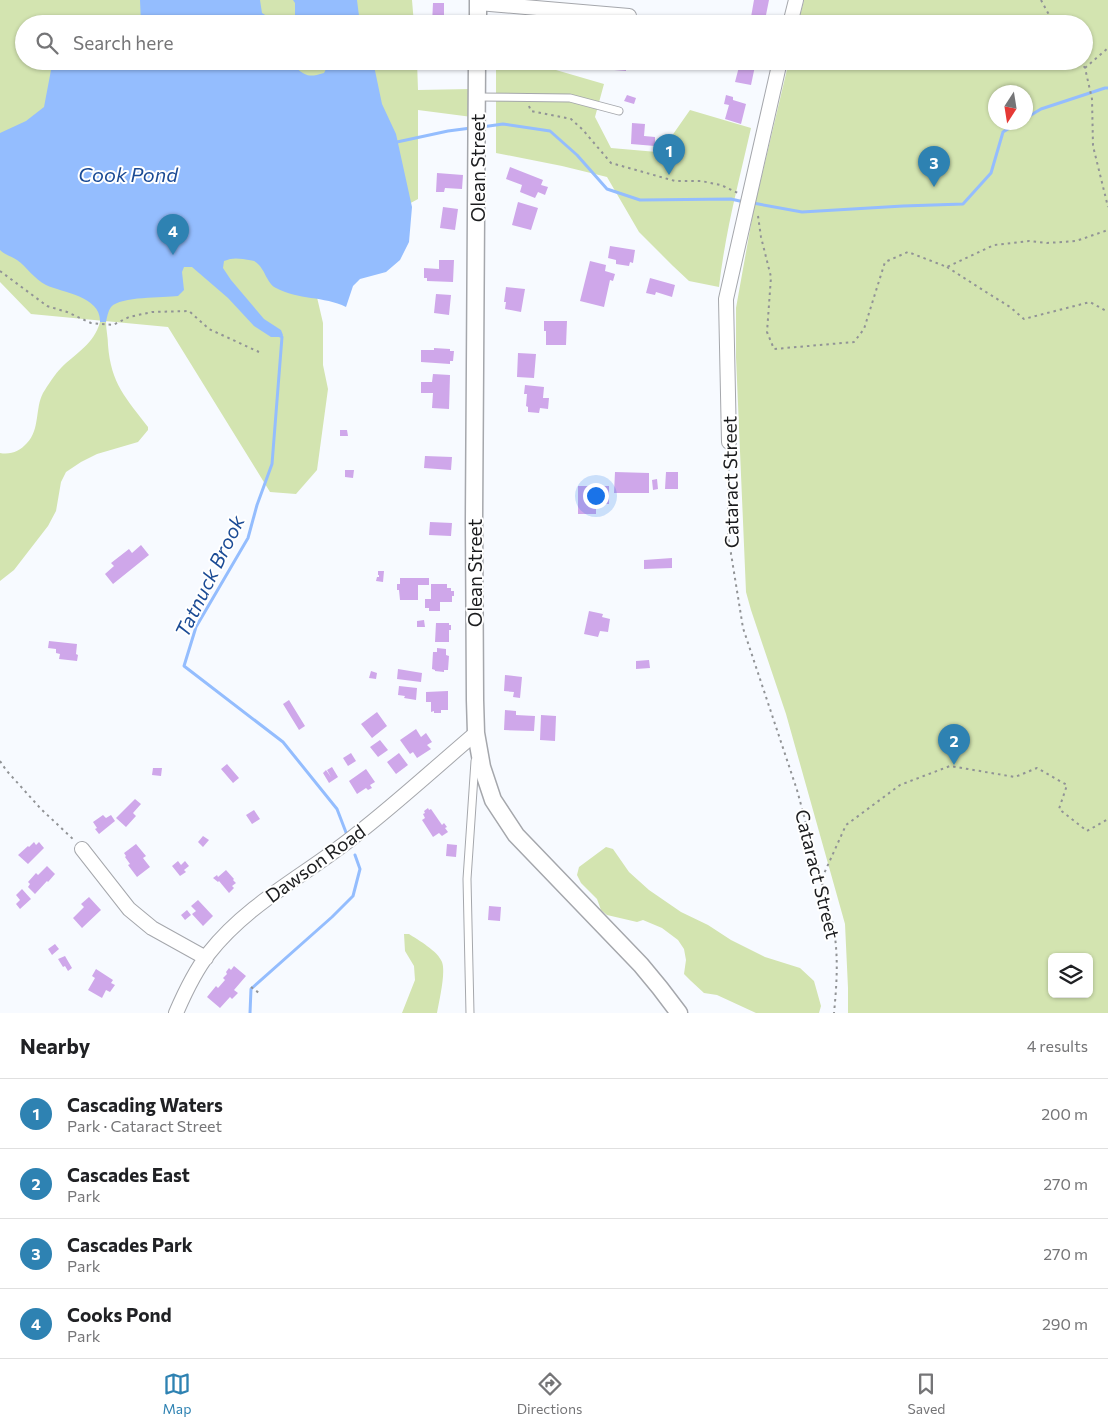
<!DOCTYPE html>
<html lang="en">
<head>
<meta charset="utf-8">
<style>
  body { margin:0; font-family:Commissioner,sans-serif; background:#f6f6f6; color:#202124 }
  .controls { position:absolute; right:15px; bottom:15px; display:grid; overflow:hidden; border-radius:8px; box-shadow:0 1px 4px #0004 }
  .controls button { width:45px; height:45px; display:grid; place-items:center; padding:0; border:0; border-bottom:1px solid #e0e0e0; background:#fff; color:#202124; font:25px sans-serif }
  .compass { position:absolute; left:988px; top:85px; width:45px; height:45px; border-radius:50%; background:#fff; box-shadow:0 1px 4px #0004; rotate:192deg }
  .you { position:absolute; left:595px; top:495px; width:18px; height:18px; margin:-12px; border:4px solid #fff; border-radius:50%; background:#1a73e8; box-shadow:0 0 0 8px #1a73e833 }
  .badge { display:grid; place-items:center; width:32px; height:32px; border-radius:50%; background:#2e82b2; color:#fff; font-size:16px; font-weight:700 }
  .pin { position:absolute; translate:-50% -41px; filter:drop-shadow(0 1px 2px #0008) }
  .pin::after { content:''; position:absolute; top:26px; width:18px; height:15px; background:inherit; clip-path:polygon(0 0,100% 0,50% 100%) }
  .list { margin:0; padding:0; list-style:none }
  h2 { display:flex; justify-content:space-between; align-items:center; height:65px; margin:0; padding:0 20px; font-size:21px }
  h2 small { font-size:16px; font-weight:400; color:#757577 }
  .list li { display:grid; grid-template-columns:32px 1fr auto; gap:15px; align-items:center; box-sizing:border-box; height:70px; padding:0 20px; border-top:1px solid #e0e0e0 }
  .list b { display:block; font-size:19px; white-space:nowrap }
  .list p { margin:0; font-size:16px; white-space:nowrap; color:#757577 }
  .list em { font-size:16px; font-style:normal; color:#757577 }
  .icon { flex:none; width:28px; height:28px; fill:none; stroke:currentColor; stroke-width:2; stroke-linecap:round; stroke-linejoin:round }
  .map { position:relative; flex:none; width:1108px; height:1013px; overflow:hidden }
  .search { position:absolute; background:#fff; box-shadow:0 1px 4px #0004; left:15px; right:15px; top:15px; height:55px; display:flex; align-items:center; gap:12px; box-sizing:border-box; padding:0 18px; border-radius:28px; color:#757577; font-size:19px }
  .sheet { height:345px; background:#fff }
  nav { display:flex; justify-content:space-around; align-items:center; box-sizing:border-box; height:70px; border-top:1px solid #e0e0e0; background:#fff; font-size:14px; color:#757577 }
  nav a { display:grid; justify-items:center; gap:2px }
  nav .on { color:#2e82b2 }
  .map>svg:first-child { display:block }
  .green { fill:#d3e4b0; fill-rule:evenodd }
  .water { fill:#94bdfe }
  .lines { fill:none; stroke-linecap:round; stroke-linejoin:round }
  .stream { stroke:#94bdfe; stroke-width:3 }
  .building { fill:#cfa7ea }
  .service-casing { stroke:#a5a7ac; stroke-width:9 }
  .minor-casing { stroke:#a5a7ac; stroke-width:16 }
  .tertiary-casing { stroke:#a5a7ac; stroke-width:19 }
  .path { stroke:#919396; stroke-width:2; stroke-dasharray:2.5 4; stroke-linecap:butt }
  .service { stroke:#fff; stroke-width:7 }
  .minor { stroke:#fff; stroke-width:14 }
  .tertiary { stroke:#fff; stroke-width:16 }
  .labels { text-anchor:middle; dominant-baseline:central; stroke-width:4; stroke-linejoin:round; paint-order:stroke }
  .street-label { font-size:19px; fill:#1b1c1e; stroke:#fff }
  .water-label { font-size:20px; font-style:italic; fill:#1b4b95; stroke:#fff }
</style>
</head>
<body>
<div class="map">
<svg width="1108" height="1013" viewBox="0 0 1108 1013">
  <rect width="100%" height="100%" fill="#f7faff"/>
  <path class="green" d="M0,0H412L414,24H24V61H417L418,90L471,89L472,117L418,110V199L361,230L316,293L323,323V365L328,389L317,470L296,494L270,492L168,327L31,314L0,282Z
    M804,0H1108V1013H848V988L845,924L786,714L751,610L746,592L736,357V308L753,213L789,61H1084V24H798ZM996,92H1026V122H996ZM1052,957H1089V994H1052Z
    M496,61H525L604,84L595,117L611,148L657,152L669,140L690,110L751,128C739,181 725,233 719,287L689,281L673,266L639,232L607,177L562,166L496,153Z
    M100,322H106C106,330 108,337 108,345C111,384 126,398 148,427V430L138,442L97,454L81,462L66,472L61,482L56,511L48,526L14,570L0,581V453C11,455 20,451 27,443C40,430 35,408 43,393C48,385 55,374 61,368C77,352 94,344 100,322Z
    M606,847L613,849L629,872L649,890L681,912L708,925L731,940L765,957L800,968L814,981L821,1006L819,1013H756L717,995L704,993L691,981L684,974L686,960L684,949L678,940L662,928L643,920L637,922L607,915L601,910L597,899L581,883L577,875L579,867Z
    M404,934H409C418,940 438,951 442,962C446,973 439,1001 437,1013H402L415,980L414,966L405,951Z"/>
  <path class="water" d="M140,0H260L262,13L273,20L286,22L295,16V3L293,0H357L360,24H141Z
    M132,61H298L296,68C307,77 310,77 324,73L330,61H373L382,104L396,134L412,207L409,242L400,260L386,272L360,279L353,286L346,307C324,296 298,300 276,288C266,283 265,267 254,261C252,260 246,260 243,259C236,258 231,258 224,261L223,268L231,280L264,319L281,330L283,335L282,337H271L254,326L228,298L192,267H184L182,272L184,290L178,296C163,298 121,296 111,307C108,311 107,317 106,322H100C101,296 63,293 46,285C34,279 27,267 17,260C11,256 5,255 0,250V133L26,121L44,107L51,70L55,64L79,62L125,67Z"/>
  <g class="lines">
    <path class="stream" d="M1026,118L1041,109L1105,88H1108
      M482,127L503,124L550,131L577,155L607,189L640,200L731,199L744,202
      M397,142L448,131L471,128
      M753,203L802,212L903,206L963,204L991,173L1003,132L1019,122
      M278,335L282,337L272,464L257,505L248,538L196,627L184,666L283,742L337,809L347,835
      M250,1013L251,989L332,917L353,896L360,869L355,855"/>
  </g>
  <path class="building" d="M754,0H769L765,20L751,17Z
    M433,3H444V24H432Z
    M590,61H626V71L602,69V64L590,63Z
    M642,61H664V67L642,64Z
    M740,63L755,66L751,85L735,82Z
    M627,95L636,98L634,104L624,101Z
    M726,95L733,97V100L746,104L741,124L725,119L729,105L724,104Z
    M632,123L645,124L644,136L655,137V146L631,144Z
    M510,167L543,180L541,185L548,187L545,195L538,192L535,198L520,192L522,185L506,179Z
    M437,173L463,175L462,189L445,188L444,192H436Z
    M518,202L538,208L531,230L512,225Z
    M443,207L458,209L455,230L440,228Z
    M610,246L635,250L633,263L630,262L629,266L616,264V260L608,258Z
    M439,260H454L453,282L427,281V278H424V268L439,269Z
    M590,261L606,265L605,271L615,274L613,281L610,280L604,307L580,301Z
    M650,278L675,285L672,297L656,292L655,295L646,293Z
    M506,287L525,289L521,312L505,309L506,302H504Z
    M436,294L451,295L449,315L434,313Z
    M544,321H567L566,345H546V331H544Z
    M434,348L450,349V351H454L453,361H450V364L421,362V350H434Z
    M518,353L536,354L534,378L517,377Z
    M433,374L450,375L449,409L432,408L433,393H421V382H432Z
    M525,385L544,387L543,398H549L548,409L540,408L539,413L528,412V407L526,406L527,394H524Z
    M340,430H347L348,436H340Z
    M425,456L452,457L451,470L424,468Z
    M345,470H354L353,478L345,477Z
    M615,472L649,473V493H614Z
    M666,472H678V489H665Z
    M657,479L658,489L653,490L652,480Z
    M578,486H609V504H596V514H578Z
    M430,522L452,523L451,536L429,535Z
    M141,545L149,555L113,584L105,574L114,566L111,563L129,549L132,553Z
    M672,558V568L644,569V560Z
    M378,571H384L383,582L376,581L377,577H379V575H378Z
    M400,578H429V585H418V600H400L399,590H397V584H400Z
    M431,584H447V588H451V591H454V596H452V602H440V611H429V608H425V599H431Z
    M589,611L603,614L602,617L610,619L608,632L600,631L598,637L584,634Z
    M424,620L425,627H417V621Z
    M436,623H449V625H451V630H449V642H435Z
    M49,641L77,644L76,654L78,655L77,661L59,659L60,654L56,653V649L48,648Z
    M437,648L446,649V655L449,656L448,670H444V672L435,671V670L432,669L433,652H437Z
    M649,660L650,668L636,669V661Z
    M398,669L422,673L421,682L397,679Z
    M371,671L377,673L376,679L369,678Z
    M505,675L522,677L520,698L513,697L514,692L504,691Z
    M399,686L417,688L416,700L404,698L405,696L398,695Z
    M448,691V710H441V713H434V711L431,712V702H426V692Z
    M289,700L305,726L299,730L283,704Z
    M505,710L516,711V715L535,716L534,731L504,730Z
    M377,712L387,726L372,738L361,724Z
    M541,715L556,716L555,741L540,740Z
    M416,729L421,737L426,733L432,742L427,745L431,749L417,758L413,752L410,754L400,740Z
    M380,740L388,750L378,757L370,747Z
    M351,753L356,761L348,766L343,758Z
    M399,753L408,765L396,774L387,762Z
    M227,764L239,778L233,783L221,769Z
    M332,767L338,777L329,783L323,773L326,770L331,777L327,770Z
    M153,768H162L161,776L152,775Z
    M366,769L375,782L370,785L372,788L368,790L366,788L357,794L349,781Z
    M135,799L141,804L133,813L136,816L126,827L116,818Z
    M428,808L429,810L431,809L442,825L444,823L447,827L445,828L448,832L442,836L439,833L433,837L422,820L425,818L423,814L425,813L424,811Z
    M254,810L260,819L252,824L246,815Z
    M103,815L106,818L111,815L115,821L99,834L95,829L97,828L93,822Z
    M203,836L209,840L203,847L198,842Z
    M34,842L36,845L39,842L44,848L28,864L18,855L28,846L29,847Z
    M136,844L146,856L143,858L150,867L137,877L128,865L130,864L125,857L126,856L124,853Z
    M447,844L457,845L456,857L446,856Z
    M178,861L181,865L185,861L189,866L184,870L186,872L180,876L172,866Z
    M47,866L55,874L48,882L47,881L35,894L28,887L30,884L28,882L36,873L38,875Z
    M226,870L234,879L233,880L236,883L232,886L234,888L229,893L219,881L218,882L213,878L217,875L218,877Z
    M22,889L31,899L20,909L16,904L20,900L16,895Z
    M89,897L101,910L82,928L73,918L84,907L81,904Z
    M198,900L213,916L203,926L192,914L196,911L191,906Z
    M489,906L501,907L500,921L488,920Z
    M187,910L191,915L185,920L181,915Z
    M55,944L59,949L52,955L48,949Z
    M65,956L72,968L68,971L65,966L63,967L58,959Z
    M234,966L246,976L234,990L238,993L232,999L230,997L220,1008L207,997L216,986L218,988L225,980L223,978L227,974L226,972L229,968L231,970Z
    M96,969L113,980L111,983L115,985L110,992L106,990L102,998L88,990L95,978L92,976Z"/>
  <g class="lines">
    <g class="service-casing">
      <path id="service" d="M477,97L570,98L619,111
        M470,1013L467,879L475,761"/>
    </g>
    <g class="minor-casing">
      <path id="minor" d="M478,3L629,16
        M790,24L796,0
        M729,442L726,299L780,61
        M82,849L129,909L152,928L206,958
        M176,1013C185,992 195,971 209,953C249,902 308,874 357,834C398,802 437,766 476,733"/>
    </g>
    <g class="tertiary-casing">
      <path id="tertiary" d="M478,24V0
        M477,61L474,520L475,700L476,733L482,767L493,800L516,835L641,965L660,988L679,1013"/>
    </g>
    <path class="path" d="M1041,0L1054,24
      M1080,61L1085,68L1092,99L1093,146L1108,207
      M1085,68L1108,48
      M529,106L531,111L571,119L583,130L611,163L675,181H701L721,185L738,193
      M758,216L761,237L771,277L767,332L774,349L854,342L864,329L885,262L908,252L947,267L994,245L1029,241L1047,243L1076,241L1108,230
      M947,267L986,292L1010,307L1024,319L1090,302L1108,312
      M0,271L47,306L67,312L91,323L113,325L129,317L152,312L189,311L209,329L259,352
      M729,455L728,535L743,628L797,790L832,920C839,951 837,982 834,1013
      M0,761L6,770L41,809L74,840
      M822,878L846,825L900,785L950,766L1015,777L1037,768L1067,785L1059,809L1087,831L1108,819
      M251,987L259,993"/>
    <use href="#service" class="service"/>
    <use href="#minor" class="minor"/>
    <use href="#tertiary" class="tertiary"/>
  </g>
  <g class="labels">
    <g class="street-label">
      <text transform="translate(477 168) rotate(-90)">Olean Street</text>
      <text transform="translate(730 482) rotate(-91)">Cataract Street</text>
      <text transform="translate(474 573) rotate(-90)">Olean Street</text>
      <text transform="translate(315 863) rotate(-36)">Dawson Road</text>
      <text transform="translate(818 874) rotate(76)">Cataract Street</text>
    </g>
    <g class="water-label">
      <text x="128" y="174">Cook Pond</text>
      <text transform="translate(209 576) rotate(-64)">Tatnuck Brook</text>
    </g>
  </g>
</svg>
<div class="controls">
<button><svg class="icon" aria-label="layers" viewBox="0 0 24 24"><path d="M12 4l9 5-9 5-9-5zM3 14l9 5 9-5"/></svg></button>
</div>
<svg class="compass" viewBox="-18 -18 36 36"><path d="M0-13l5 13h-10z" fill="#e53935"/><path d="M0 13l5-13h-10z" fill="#757577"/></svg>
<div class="you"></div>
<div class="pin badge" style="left:669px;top:175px">1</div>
<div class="pin badge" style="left:954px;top:765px">2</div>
<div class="pin badge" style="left:934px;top:187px">3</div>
<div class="pin badge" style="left:173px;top:255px">4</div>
<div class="search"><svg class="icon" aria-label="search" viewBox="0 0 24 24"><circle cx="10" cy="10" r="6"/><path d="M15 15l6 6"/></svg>Search here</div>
</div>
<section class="sheet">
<h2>Nearby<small>4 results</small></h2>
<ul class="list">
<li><span class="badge">1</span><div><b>Cascading Waters</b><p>Park · Cataract Street</p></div><em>200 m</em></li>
<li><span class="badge">2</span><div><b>Cascades East</b><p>Park</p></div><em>270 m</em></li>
<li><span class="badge">3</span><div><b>Cascades Park</b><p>Park</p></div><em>270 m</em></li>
<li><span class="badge">4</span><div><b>Cooks Pond</b><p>Park</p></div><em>290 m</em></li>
</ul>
</section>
<nav>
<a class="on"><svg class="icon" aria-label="map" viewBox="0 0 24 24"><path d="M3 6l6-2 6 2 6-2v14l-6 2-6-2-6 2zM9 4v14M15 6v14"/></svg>Map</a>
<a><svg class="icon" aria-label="directions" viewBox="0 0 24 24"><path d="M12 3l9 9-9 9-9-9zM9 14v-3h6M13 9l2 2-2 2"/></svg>Directions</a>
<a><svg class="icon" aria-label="saved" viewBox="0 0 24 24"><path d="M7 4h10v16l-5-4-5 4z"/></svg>Saved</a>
</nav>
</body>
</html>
